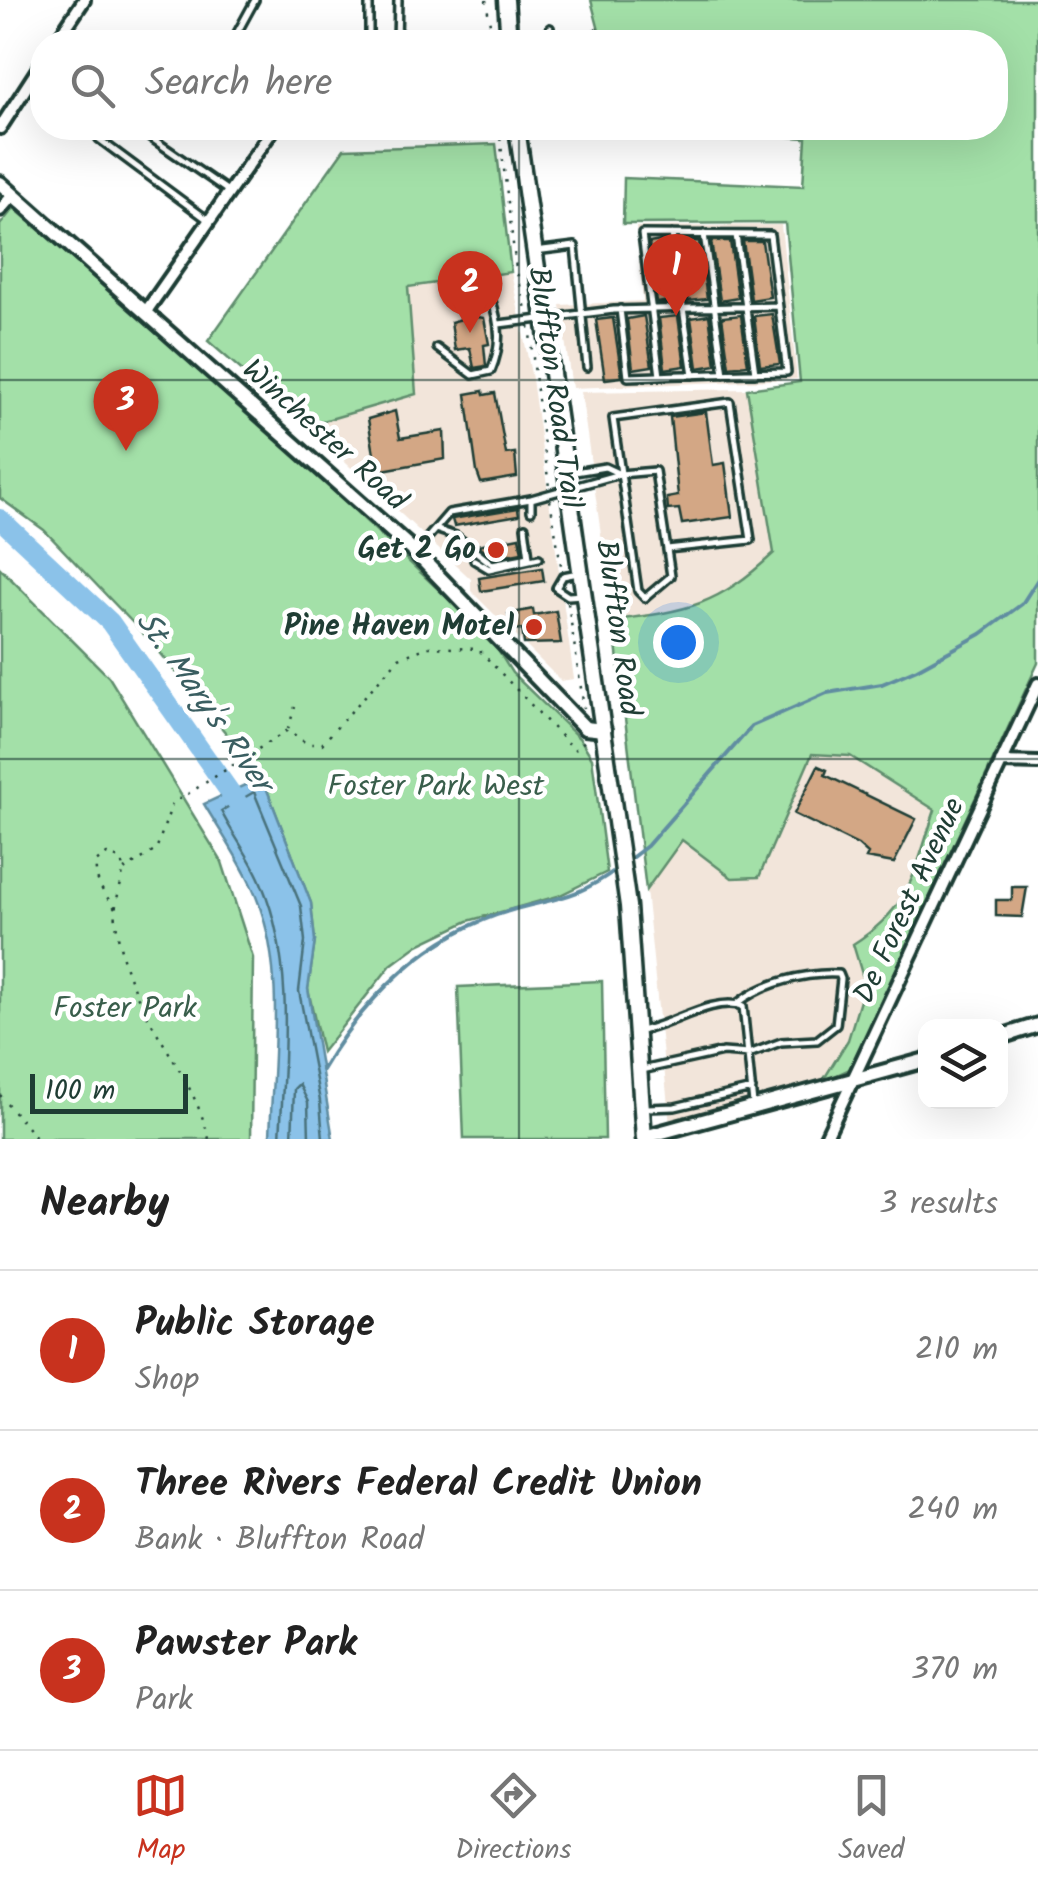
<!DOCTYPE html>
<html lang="en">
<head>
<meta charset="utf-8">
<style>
  body { margin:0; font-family:Kalam,sans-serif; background:#f2f2f2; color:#222 }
  .controls { position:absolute; right:30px; bottom:30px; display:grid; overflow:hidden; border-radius:20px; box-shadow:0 10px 40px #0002 }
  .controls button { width:90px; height:90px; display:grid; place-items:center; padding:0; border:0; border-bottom:2px solid #e0e0e0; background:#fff; color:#222; font:50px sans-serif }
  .scale { position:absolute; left:30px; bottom:25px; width:158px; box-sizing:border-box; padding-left:10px; border:5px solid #1f3d34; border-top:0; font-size:28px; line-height:35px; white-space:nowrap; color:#1f3d34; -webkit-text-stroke:8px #fff; paint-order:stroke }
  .you { position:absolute; left:678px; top:642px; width:35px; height:35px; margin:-25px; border:8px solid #fff; border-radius:50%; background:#1a73e8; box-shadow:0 0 0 15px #1a73e833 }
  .badge { display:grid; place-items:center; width:65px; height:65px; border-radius:50%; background:#c8321e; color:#fff; font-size:32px; font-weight:700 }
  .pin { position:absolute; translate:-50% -82px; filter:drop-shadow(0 2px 5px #0008) }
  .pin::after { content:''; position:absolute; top:52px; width:35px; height:30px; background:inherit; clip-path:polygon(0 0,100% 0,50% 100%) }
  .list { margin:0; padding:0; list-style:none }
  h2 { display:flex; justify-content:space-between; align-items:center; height:130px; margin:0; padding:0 40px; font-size:42px }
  h2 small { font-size:32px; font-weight:400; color:#767676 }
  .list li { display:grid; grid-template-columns:65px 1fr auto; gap:30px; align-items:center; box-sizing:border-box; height:160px; padding:0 40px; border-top:2px solid #e0e0e0 }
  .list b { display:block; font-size:38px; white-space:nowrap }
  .list p { margin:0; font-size:32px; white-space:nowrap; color:#767676 }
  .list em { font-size:32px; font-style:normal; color:#767676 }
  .icon { flex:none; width:55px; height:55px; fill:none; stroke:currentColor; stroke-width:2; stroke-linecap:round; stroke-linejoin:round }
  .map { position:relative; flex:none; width:1038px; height:1139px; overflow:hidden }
  .search { position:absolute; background:#fff; box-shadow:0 10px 40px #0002; left:30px; right:30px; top:30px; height:110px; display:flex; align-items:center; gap:25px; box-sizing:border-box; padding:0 35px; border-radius:40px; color:#767676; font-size:38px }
  .sheet { height:610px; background:#fff }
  nav { display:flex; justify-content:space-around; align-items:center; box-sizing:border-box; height:140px; border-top:2px solid #e0e0e0; background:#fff; font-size:28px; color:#767676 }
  nav a { display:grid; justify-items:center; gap:5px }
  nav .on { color:#c8321e }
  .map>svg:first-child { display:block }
  .built { fill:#f2e5da }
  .green { fill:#a3e0a8; stroke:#618e6e; stroke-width:2.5 }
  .water { fill:#8bc2e9; stroke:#608da1; stroke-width:2.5 }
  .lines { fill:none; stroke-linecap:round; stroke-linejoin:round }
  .shore { stroke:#4a727c; stroke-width:2.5 }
  .stream { stroke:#608da1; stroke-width:4 }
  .river { stroke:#8bc2e9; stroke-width:20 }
  .building { fill:#d3a785; stroke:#1f3d34; stroke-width:2.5 }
  .service-casing { stroke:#1f3d34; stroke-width:12 }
  .minor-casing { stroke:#1f3d34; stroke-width:18 }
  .tertiary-casing { stroke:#1f3d34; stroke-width:20 }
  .secondary-casing { stroke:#1f3d34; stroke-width:21 }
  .path { stroke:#1f3d34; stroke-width:2.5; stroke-dasharray:2.5 8; stroke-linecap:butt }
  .service { stroke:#fff; stroke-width:5 }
  .minor { stroke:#fff; stroke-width:10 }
  .tertiary { stroke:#fff; stroke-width:12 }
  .secondary { stroke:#fff; stroke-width:14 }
  .grid { fill:none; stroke:#1f3d34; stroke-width:2.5; stroke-opacity:0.55 }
  .poi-dot { fill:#c8321e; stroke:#fff; stroke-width:4 }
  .labels { text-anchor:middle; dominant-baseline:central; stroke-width:9; stroke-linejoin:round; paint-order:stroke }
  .street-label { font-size:30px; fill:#1f3d34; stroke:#fff }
  .poi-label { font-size:30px; font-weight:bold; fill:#1f3d34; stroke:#fff; text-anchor:end }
  .park-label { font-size:30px; fill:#395e4b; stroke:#fff }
  .water-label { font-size:32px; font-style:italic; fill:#3a5e61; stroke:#fff }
</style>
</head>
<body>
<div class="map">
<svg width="1038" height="1139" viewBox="0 0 1038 1139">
  <rect width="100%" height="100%" fill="#fff"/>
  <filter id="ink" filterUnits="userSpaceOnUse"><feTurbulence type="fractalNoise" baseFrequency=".01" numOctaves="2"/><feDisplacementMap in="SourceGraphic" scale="20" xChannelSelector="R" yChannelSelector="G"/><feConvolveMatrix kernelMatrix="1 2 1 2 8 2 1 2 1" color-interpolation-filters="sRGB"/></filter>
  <g filter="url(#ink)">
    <path class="built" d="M781,225L797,379L572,388L560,305L643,301L636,227Z
      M511,272L532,379L574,679L561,681L471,591V579L306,426L416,394L407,286Z
      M747,389L774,552L743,582L688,611L613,620L581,392Z
      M812,754L850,756L935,810L905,900L878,929L854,944L865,984L848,1040L822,1082L670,1125L646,890L682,840L731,878L759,876Z"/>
    <path class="green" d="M591,0H1038V663L850,1069L822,1082L848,1040L865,984L853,944C912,907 914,872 935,810L850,756L812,754L759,877L732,878L682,840L646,890L613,620C688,611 717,606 774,553L747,389L800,382L785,223L623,224L624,178L803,186L806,138L655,128H996V42H602Z
      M496,144L511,272L408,287L416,394L306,426L208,341L344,149Z
      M14,208L262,423L491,639L512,673L581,740L592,758L607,872L558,896L468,921L418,945L391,965L322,1052L308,989L315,941L311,903L262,777L153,644L44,530L0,498V225Z
      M0,568L109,677L222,862L253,958L251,1139H0Z
      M602,981L605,1139H464L458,987Z"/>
    <path class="water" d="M262,777L311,903L315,941L308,989L333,1139H270C272,1057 288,962 251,885C238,857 220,831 204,804Z"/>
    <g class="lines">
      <path class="shore" d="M280,1139C284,1056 295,964 262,885C252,859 233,836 221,811L254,792L301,906L305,941L299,991L320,1101L323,1139
        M292,1139L294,1089L299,1084L308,1102L309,1139"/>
      <path class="stream" d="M626,862L647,846L752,726L827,693L882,684L917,669L981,634L1022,604L1038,579
        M322,1070C365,997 428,934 512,910C556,898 579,898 618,868"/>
      <path class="river" d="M0,519L110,622L244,812"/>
    </g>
    <path class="building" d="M597,29L600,42H558L557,40Z
      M667,240L676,300L657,303L649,243Z
      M699,241L707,299L688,301L680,242Z
      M711,241H730L738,298L720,301Z
      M743,241H762L770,297L751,300Z
      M772,314L780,364L760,366L754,316Z
      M709,315L716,365L698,368L691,318Z
      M741,315L748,365L729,367L722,317Z
      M472,316L484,318L489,344L484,345L486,366L474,368L470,348L455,350L451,322Z
      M644,316L652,366L633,369L627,319Z
      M678,316L685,366L665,369L659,318Z
      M613,318L622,377L605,379L596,320Z
      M483,391L484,395L495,393L506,454L515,453L517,477L481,483L477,472L466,394Z
      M395,411L400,438L444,431L445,459L377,471L368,419Z
      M706,412L713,465L725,463L732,517L682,524L679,509L668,510L667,498L678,496L670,417Z
      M518,508L519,515L454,526L452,519Z
      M519,537L522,552L494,557L478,545Z
      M542,568L544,581L481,591L479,578Z
      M533,609L534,615L556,611L561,643L524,644L522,629L511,630L508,614Z
      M818,766L827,770L825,775L916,819L894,863L866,858L868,854L858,845L794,814Z
      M1012,887H1027L1022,917L996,916V900H1012Z"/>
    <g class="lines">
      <g class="service-casing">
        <path id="service" d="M237,42V33L255,0
          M369,42V0
          M397,42L398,0
          M546,42L550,28
          M107,128L99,139L208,220
          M137,128L228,191
          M672,234L693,375
          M704,234L724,374
          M736,235L755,373
          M535,251L575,246L587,367
          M620,309L628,377C681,375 734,373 787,372L770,235L642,234L660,376
          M499,324L614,310L778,306
          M437,348L473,375L491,371C502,345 500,325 491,298
          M620,474L655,471L671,576L645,598L638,591L613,418L730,402L751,540L667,549
          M531,499V511
          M435,529L456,536L492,564L529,557L525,527
          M417,550L449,513L531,499L620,474L605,467L569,473
          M474,560L489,569L539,558
          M578,573L563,576L556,588L568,596L582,595
          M639,1031C671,1026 712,996 743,1006L753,1104
          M642,1070L723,1052L749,1054L781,1042L817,1040L836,1025L841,979L839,974C806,972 763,983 738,1003
          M647,1108L675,1107L752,1089"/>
      </g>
      <g class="minor-casing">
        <path id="minor" d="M56,42L84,0
          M0,128L42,63
          M0,210L13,195
          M147,310L274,128
          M1001,762L1038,763
          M825,1139L1038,684"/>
      </g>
      <g class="tertiary-casing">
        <path id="tertiary" d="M0,183L415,552L585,728L604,730
          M1000,1037L1038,1025
          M644,1137L926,1060"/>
      </g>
      <g class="secondary-casing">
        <path id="secondary" d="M506,0L509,42
          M517,128L628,906L644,1139"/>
      </g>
      <path class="path" d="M486,0L493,42
        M499,128L516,269L527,313
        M529,326L549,487
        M550,500L562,571
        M568,603L584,708
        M288,729L295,707
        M124,870L156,850L172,804L288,730L307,744H322L399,658L428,647L478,649L574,750L585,741
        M115,908C104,893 94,882 96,862L107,854L121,860C126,876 118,889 116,905C114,920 119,943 123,958C141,1025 193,1073 209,1139
        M0,1095L37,1139"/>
      <use href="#service" class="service"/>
      <use href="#minor" class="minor"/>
      <use href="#tertiary" class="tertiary"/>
      <use href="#secondary" class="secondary"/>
    </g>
  </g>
  <path class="grid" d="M519,0V42M519,128V1139M0,380H1038M0,759H1038"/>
  <g class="poi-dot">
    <circle cx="496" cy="550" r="10"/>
    <circle cx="534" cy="627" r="10"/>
  </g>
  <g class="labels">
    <g class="street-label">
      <text transform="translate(554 388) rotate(82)">Bluffton Road Trail</text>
      <text transform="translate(324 436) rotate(42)">Winchester Road</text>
      <text transform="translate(617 628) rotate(82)">Bluffton Road</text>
      <text transform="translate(910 901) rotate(-65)">De Forest Avenue</text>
    </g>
    <g class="poi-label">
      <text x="476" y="550">Get 2 Go</text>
      <text x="514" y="627">Pine Haven Motel</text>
    </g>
    <g class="park-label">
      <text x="436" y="787">Foster Park West</text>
      <text x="125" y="1009">Foster Park</text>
    </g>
    <g class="water-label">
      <text transform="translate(203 702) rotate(55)">St. Mary's River</text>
    </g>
  </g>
</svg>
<div class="controls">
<button><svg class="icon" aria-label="layers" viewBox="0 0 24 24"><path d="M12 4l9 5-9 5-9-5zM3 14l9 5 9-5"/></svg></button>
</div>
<div class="scale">100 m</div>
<div class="you"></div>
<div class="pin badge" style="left:676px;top:316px">1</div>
<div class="pin badge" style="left:470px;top:333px">2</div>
<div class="pin badge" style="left:126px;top:451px">3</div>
<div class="search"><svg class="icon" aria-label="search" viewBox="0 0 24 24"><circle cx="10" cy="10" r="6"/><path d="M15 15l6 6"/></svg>Search here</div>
</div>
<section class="sheet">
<h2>Nearby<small>3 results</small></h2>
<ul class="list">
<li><span class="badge">1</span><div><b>Public Storage</b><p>Shop</p></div><em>210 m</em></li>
<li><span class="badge">2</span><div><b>Three Rivers Federal Credit Union</b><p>Bank · Bluffton Road</p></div><em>240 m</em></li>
<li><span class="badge">3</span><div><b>Pawster Park</b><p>Park</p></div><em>370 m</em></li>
</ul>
</section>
<nav>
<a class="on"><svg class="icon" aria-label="map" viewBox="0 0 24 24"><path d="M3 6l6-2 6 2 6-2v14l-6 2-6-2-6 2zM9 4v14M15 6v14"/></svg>Map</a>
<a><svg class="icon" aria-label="directions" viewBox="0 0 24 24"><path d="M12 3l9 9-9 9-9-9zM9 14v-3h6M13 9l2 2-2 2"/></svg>Directions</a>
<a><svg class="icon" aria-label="saved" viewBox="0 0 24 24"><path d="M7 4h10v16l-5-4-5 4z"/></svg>Saved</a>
</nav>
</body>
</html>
